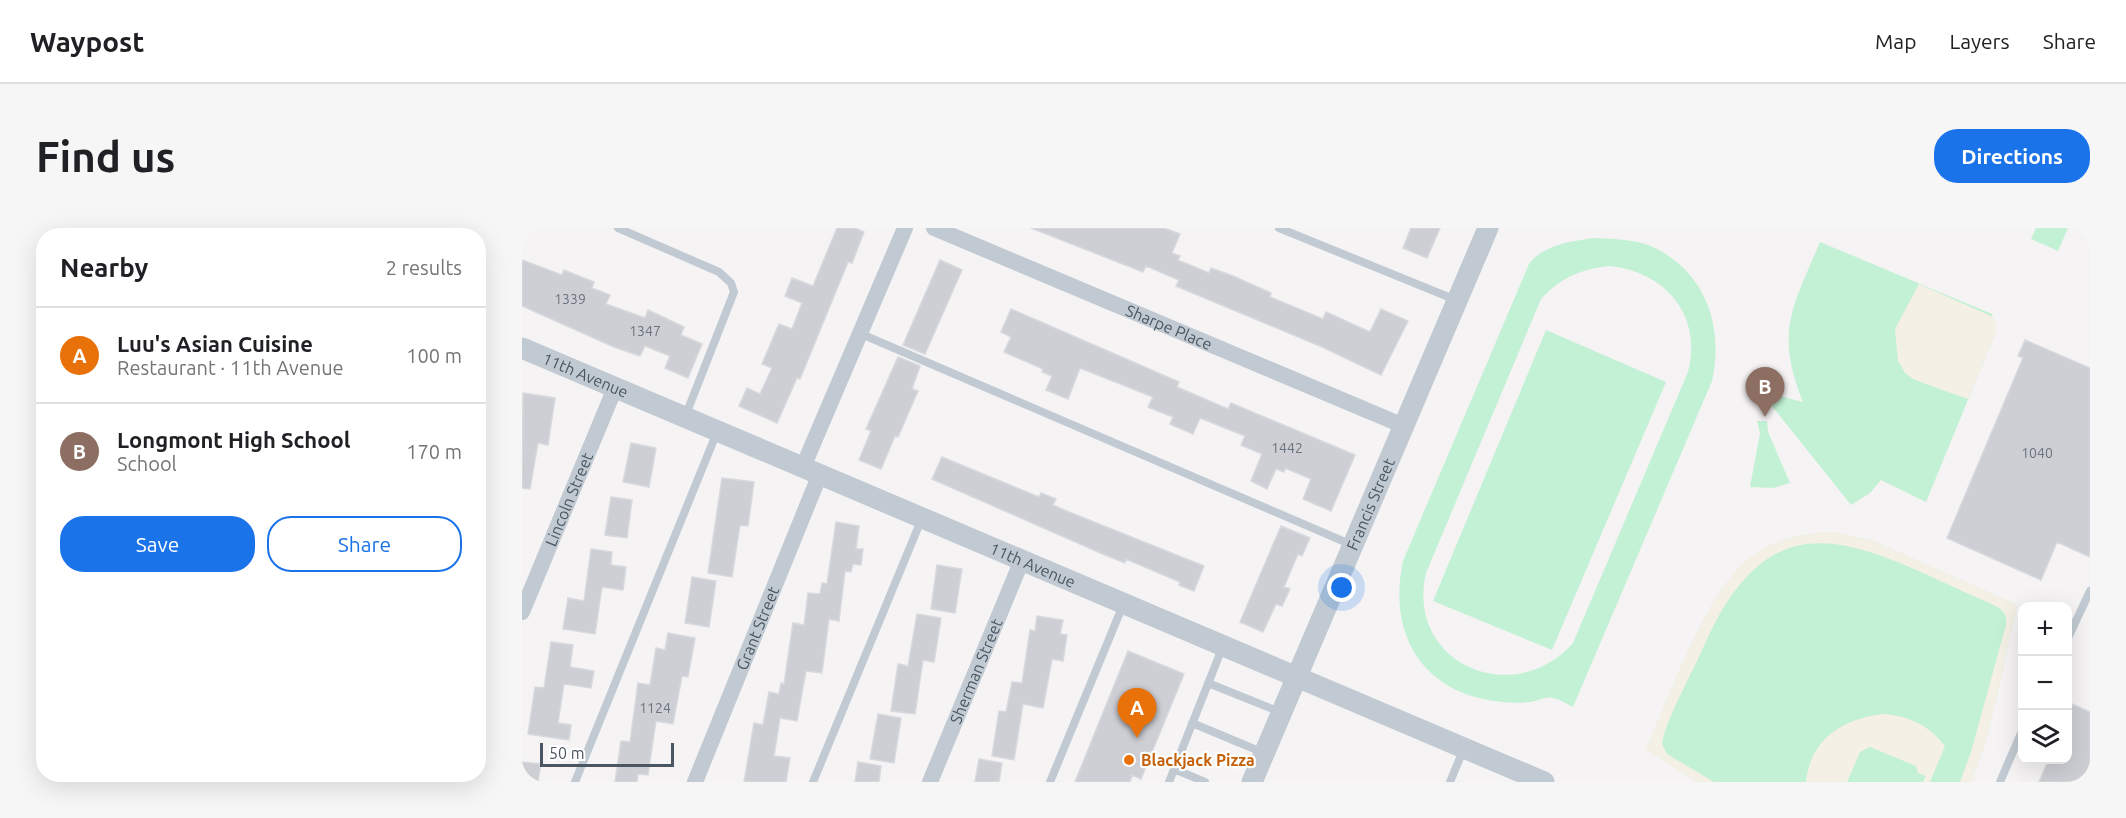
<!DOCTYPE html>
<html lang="en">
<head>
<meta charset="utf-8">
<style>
  body { margin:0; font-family:Ubuntu,sans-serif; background:#f6f6f6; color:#202124 }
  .controls { position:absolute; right:18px; bottom:18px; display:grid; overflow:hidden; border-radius:12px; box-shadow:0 6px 24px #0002 }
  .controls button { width:54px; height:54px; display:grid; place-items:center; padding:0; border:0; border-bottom:2px solid #e0e0e0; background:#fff; color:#202124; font:30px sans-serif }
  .scale { position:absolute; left:18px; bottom:15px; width:134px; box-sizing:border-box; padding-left:6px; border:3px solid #4a5661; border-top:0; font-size:16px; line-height:21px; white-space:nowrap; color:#4a5661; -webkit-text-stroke:4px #fff; paint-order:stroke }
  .you { position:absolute; left:820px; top:360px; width:21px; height:21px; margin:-15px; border:4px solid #fff; border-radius:50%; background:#1a73e8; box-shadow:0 0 0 9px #1a73e833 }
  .badge { display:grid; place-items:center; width:39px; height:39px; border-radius:50%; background:#1a73e8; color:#fff; font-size:20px; font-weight:700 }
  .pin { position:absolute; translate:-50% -50px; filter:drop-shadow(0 2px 3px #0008) }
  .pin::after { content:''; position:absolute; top:32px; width:21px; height:18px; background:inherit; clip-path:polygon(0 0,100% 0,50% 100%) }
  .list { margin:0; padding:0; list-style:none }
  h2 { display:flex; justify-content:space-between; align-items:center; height:78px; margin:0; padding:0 24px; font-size:26px }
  h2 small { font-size:20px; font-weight:400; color:#757577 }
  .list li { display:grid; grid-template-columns:39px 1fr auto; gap:18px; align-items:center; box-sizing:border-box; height:96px; padding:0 24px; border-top:2px solid #e0e0e0 }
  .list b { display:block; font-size:22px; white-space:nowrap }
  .list p { margin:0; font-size:20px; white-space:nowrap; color:#757577 }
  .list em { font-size:20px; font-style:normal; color:#757577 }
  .actions { display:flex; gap:12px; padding:18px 24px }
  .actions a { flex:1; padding:14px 0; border:2px solid #1a73e8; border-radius:24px; text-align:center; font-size:21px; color:#1a73e8 }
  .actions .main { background:#1a73e8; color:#fff }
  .icon { flex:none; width:33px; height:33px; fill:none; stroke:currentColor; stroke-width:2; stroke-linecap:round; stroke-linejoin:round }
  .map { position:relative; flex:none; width:1568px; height:554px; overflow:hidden; border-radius:24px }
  header { display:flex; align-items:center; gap:36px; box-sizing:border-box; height:84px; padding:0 30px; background:#fff; border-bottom:2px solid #e0e0e0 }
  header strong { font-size:28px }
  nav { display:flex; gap:33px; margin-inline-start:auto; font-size:21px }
  .intro { display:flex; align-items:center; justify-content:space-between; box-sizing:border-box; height:144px; padding:0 36px }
  h1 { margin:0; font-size:42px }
  .button { padding:15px 27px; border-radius:24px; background:#1a73e8; color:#fff; font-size:21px; font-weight:700 }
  main { display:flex; gap:36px; padding:0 36px }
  aside { flex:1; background:#fff; border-radius:24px; box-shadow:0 6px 24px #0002 }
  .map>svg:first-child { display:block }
  .green { fill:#c3f1d5; fill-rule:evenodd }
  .sand { fill:#f5f0e5 }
  .building { fill:#cdcfd5; stroke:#d7d9de; stroke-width:1.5 }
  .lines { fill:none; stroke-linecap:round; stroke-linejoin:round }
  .service { stroke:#c1cad2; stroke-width:8 }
  .minor { stroke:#c1cad2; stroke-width:16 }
  .tertiary { stroke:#c1cad2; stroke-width:21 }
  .food-dot { fill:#e8710a; stroke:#fff; stroke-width:2 }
  .labels { text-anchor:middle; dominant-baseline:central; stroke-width:4.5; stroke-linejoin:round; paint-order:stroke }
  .number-label { font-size:14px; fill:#6b747e }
  .street-label { font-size:16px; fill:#4a5661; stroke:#fff }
  .food-label { font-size:16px; font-weight:bold; fill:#c56008; stroke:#fff; text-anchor:start }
</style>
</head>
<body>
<header>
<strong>Waypost</strong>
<nav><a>Map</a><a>Layers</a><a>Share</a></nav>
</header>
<div class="intro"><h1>Find us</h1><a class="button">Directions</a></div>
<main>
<aside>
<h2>Nearby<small>2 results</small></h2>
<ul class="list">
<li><span class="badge" style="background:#e8710a">A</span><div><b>Luu's Asian Cuisine</b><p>Restaurant · 11th Avenue</p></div><em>100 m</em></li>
<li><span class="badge" style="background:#8d6e63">B</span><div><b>Longmont High School</b><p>School</p></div><em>170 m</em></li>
</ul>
<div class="actions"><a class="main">Save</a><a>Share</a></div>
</aside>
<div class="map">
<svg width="1568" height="554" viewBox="0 0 1568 554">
  <rect width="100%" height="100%" fill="#f5f3f3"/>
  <path class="green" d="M1514,0H1546L1536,23L1509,11Z
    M1072,10C1092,11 1113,11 1131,19C1184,44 1202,99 1190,153L1051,479C1045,476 1037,471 1031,470C1024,468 1015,473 1008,474C1000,475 990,475 981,474C902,467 865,408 881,333L1007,36C1021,17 1050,13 1072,10ZM1087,38C1142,43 1181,86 1166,144L1051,415C990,483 883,434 904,345L1019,71C1038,50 1059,41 1087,38Z
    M1298,14L1470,86L1475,101L1404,274L1359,252L1348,265L1329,277L1241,167L1239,168L1231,162L1236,155L1244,161L1243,164L1281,174C1253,104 1270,80 1298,14Z
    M1024,102L1144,154L1030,422L911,373Z
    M1235,193H1245L1246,204L1268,255L1251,260L1228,259L1238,205Z
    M1311,304L1349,312L1495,377L1466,507L1449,554H1176L1124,522C1148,468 1187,354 1236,324C1259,310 1285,305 1311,304Z"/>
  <path class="sand" d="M1397,56L1471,89L1475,101L1446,171L1393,152L1383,145L1376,133L1373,101Z
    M1311,304L1349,312L1495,377L1466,507L1449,554H1438L1449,524L1484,397C1486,382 1476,379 1465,374C1341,319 1252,257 1181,420C1171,444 1143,492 1140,516L1145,526L1192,554H1176L1124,522C1148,468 1187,354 1236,324C1259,310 1285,305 1311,304Z
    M1362,486C1388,488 1407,498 1423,518L1408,554H1401L1404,548L1396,545L1394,538L1348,519L1338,524L1325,554H1284C1288,511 1322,490 1362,486Z"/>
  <path class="building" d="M315,0H333L342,4L330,35L326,34L278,151L275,150L255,195L217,178L225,160L238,166L250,140L240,136L257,96L270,101L280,75L263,68L270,50L291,58Z
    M509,0H642L658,6L650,25L658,28L656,32L687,45L689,40L711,48L749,65L748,69L801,91L804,84L848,104L859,81L886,93L859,147L800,119L654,58L657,52L624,38L621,44Z
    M889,0H918L905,30L881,20Z
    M0,32L40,47L42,42L72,54L70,60L88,67L84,76L123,90L126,82L162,99L159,107L180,116L166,150L143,140L148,128L123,118L118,128L92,119L0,78Z
    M418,32L440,42L403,126L381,117Z
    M489,81L657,154L655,159L706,181L709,175L833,227L809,283L781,271L789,251L763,240L762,244L754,241L745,261L729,253L740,226L719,217L723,208L678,190L671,206L648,196L651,189L626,179L631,169L558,140L546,171L524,162L530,148L520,144L521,141L482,124L489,109L479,104Z
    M1503,112L1568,140V329L1535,314L1519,352L1425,310L1501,130L1496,128Z
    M376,129L398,138L390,161L396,163L376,209L373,208L359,241L337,232L349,203L344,201Z
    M1,165L33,170L26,217L16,215L8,261L0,260Z
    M109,215L134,220L127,259L101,254Z
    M420,229L517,269L519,265L534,271L531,277L547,284L682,338L672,363L657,357L658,354L604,331L603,335L583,327L410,251Z
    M200,250L232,254L226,298L218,297L210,349L186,345Z
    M89,269L110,272L105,310L83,307Z
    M314,294L337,298L334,321H341L339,337L331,336L329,344L323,343L317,393L307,391L300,445L284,443L275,493L258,490L252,528L268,530L264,554H222L232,495L241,497L247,464L257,466L259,455L262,456L271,395L282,397L286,365L298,366L300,355L305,356Z
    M759,298L788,310L780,328L776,326L762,359L768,361L760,378L754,376L741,404L718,394Z
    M69,321L90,324L89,337L104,339L101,362L80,359L73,406L41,401L46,370L62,373Z
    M415,337L440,341L433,385L409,381Z
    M170,349L194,353L187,399L163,395Z
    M395,386L419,390L412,434L401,432L393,486L369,483L376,436L386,438Z
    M515,388L541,392L538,406L545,407L541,433L530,431L521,480L501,476L492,532L470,528L477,483L484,484L490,454L500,455L508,402L513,403Z
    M146,405L173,410L166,449L160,448L151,496L134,493L126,547L116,546L115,554H93L99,513L108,514L116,455L128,457L134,420L143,422Z
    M29,414L51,417L48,439L72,443L69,460L42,456L36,495L49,497L47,512L6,506L13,459L22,460Z
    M606,423L662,446L619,551L610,547L608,554H553Z
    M1550,476L1568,484V554H1517L1527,531H1545V487Z
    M356,486L379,490L372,535L348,531Z
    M457,531L480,535L477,554H453Z
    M0,534L19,536L16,554H0Z
    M336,534L359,538L357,554H333Z"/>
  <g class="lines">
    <path class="service" d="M96,0L197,44L209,55L212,64L163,189
      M757,0L934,72
      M337,105L830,317
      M1546,410L1568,363
      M686,455L758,484
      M670,495L742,525
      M652,541L683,554
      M53,554L195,204
      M291,554L400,290
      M528,554L601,377
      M647,554L701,418
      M928,554L942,520
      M1478,554L1500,503"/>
    <g class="minor">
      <path id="s1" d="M412,0L882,198"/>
      <path d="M281,239L383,0"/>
      <path id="s2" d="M0,384L93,160"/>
      <path id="s3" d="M173,554L298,246"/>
      <path id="s4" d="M408,554L500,332"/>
    </g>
    <g class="tertiary">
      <path id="s5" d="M0,120L1022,554"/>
      <path id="s6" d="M730,554L966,0"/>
    </g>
  </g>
  <circle class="food-dot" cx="607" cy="532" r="6"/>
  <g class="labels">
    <g class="number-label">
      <text x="48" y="71">1339</text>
      <text x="123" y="103">1347</text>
      <text x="765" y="220">1442</text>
      <text x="1515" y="225">1040</text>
      <text x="133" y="480">1124</text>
    </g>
    <g class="street-label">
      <text stroke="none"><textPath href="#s1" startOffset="255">Sharpe Place</textPath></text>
      <text stroke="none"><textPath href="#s5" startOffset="69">11th Avenue</textPath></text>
      <text stroke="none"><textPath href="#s2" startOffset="122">Lincoln Street</textPath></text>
      <text stroke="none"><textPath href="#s6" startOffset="302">Francis Street</textPath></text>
      <text stroke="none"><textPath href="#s5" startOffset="555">11th Avenue</textPath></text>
      <text stroke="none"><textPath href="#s3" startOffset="166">Grant Street</textPath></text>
      <text stroke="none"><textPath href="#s4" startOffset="120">Sherman Street</textPath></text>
    </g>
    <g class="food-label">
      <text x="619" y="532">Blackjack Pizza</text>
    </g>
  </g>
</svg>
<div class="controls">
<button>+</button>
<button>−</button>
<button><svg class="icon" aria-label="layers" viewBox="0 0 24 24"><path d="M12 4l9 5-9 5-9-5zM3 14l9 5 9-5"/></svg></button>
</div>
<div class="scale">50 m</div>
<div class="you"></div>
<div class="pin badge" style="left:615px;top:510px;background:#e8710a">A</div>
<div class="pin badge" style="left:1243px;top:189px;background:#8d6e63">B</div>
</div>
</main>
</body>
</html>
